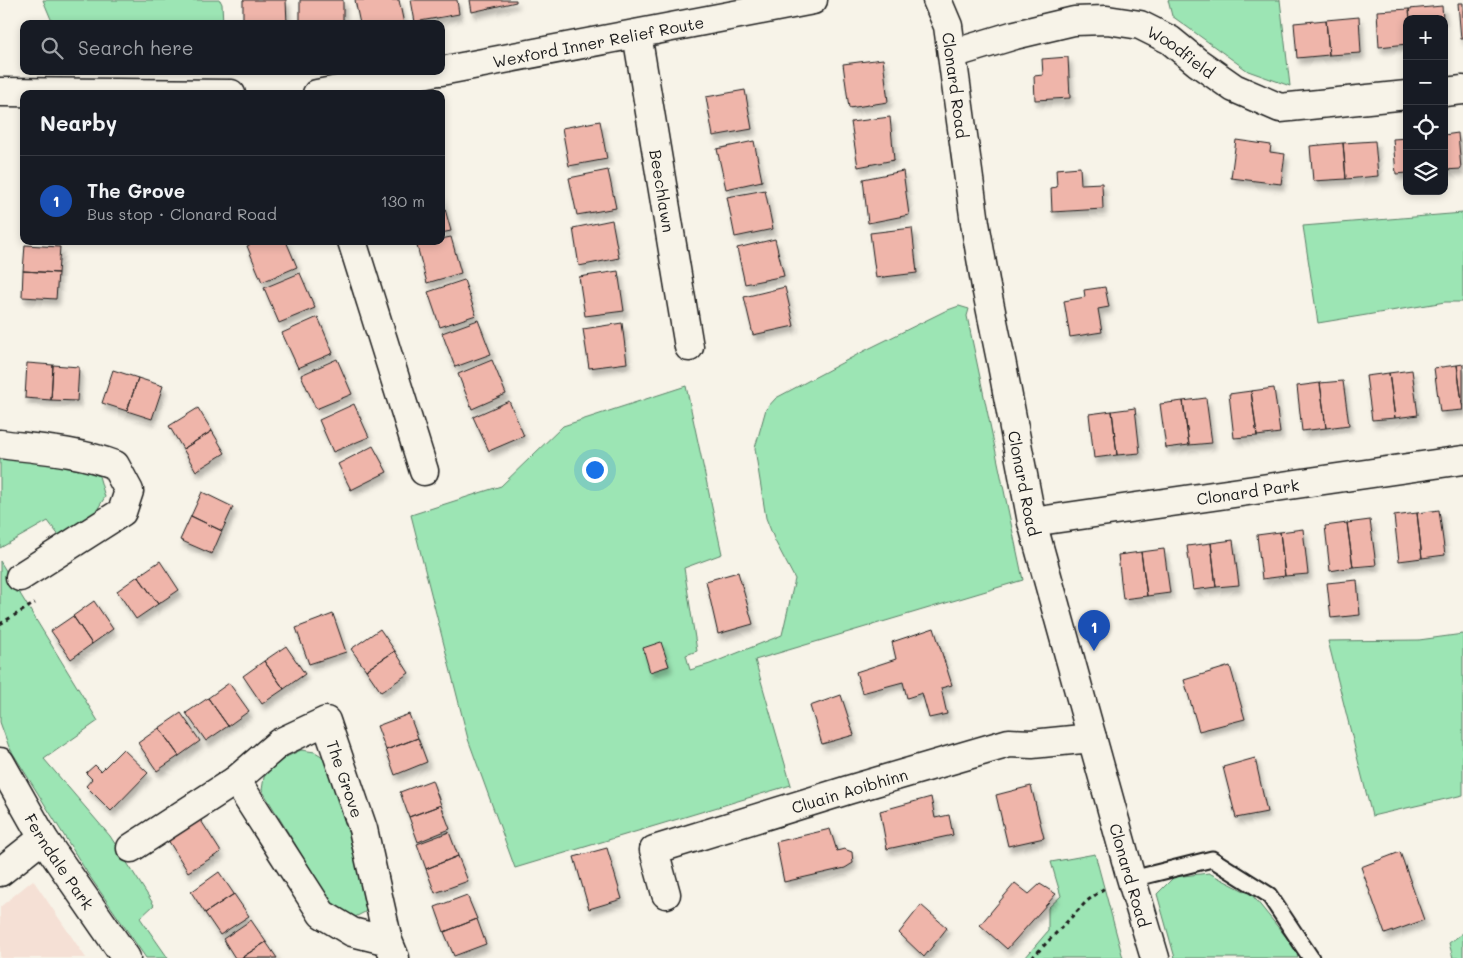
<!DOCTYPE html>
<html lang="en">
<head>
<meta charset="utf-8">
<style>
  body { margin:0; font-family:Mali,sans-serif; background:#242831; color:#f1f3f6 }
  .controls { position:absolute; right:15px; top:15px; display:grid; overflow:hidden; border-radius:10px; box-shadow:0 2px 8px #0003 }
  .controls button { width:45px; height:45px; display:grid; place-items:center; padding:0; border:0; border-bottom:1px solid #363941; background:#171b24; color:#f1f3f6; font:25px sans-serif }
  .you { position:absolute; left:594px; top:469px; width:18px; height:18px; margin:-12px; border:4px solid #fff; border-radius:50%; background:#1a73e8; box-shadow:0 0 0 8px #1a73e833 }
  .badge { display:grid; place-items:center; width:32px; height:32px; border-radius:50%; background:#ea580c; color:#fff; font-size:16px; font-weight:700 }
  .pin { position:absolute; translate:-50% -41px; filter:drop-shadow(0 1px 2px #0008) }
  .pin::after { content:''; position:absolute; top:26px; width:18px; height:15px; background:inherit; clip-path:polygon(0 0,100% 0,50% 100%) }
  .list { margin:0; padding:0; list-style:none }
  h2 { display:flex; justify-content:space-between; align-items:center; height:65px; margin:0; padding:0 20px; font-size:21px }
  h2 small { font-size:16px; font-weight:400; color:#9ea1a6 }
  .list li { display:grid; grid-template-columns:32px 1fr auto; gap:15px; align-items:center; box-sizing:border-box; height:90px; padding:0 20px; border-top:1px solid #363941 }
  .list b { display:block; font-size:19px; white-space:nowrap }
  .list p { margin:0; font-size:16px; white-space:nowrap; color:#9ea1a6 }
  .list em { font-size:16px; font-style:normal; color:#9ea1a6 }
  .icon { flex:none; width:28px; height:28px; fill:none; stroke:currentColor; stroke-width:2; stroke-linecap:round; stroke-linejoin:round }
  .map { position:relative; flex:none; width:1463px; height:958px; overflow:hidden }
  .search { position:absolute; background:#171b24; box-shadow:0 2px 8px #0003; left:20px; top:20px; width:425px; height:55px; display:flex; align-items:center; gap:12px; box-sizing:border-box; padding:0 18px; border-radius:10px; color:#9ea1a6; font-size:19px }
  .panel { position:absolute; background:#171b24; box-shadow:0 2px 8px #0003; left:20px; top:90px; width:425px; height:155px; border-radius:10px }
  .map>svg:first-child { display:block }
  .built { fill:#f5e0d5 }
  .green { fill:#9ce5b4; stroke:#5c8068 }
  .building { fill:#efb5aa; stroke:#1c1c1c; filter:url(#shadow) }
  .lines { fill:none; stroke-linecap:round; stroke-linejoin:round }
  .lane-casing { stroke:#1c1c1c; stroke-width:19 }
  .street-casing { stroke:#1c1c1c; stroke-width:31 }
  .secondary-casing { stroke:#1c1c1c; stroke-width:31 }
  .path { stroke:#1c1c1c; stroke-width:3; stroke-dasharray:4 4; stroke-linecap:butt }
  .lane { stroke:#f7f3e8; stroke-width:15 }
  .street { stroke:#f7f3e8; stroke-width:28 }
  .secondary { stroke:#f7f3e8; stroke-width:28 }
  .labels { text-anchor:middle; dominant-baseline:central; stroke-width:4; stroke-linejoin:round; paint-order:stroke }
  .street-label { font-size:16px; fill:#1c1c1c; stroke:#f7f3e8 }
</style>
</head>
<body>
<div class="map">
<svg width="1463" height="958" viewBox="0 0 1463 958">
  <defs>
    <filter id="shadow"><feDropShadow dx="3" dy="5.5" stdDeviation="2.5" flood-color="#0004"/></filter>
  </defs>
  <rect width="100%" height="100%" fill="#f7f3e8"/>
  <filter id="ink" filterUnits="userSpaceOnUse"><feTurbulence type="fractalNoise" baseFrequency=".02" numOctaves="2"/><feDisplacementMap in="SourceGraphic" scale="10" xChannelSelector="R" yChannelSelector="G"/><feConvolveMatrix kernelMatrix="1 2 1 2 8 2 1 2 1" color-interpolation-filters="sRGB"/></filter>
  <g filter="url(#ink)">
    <path class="built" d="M33,880L86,958H0V907Z"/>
    <path class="green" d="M43,0H220L222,4L223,24H53Z
      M1168,0H1280L1290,86L1248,71L1172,16Z
      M1463,213V302H1445L1318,323L1303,226Z
      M959,306L969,309L967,316L1023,580L755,660L791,785L515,868L468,739L411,515L501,486L563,426L686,386L722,554L684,568L697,651L686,655L690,670L710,664L782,635L795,579L775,541L766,518L757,462L755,448L766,409L776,398L868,349L945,311Z
      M0,458L78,465L99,476L105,497L92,518L60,537L48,521L0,548Z
      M0,561L98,721L44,759L110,836L154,905L140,918L168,958H146L88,874L9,747L0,722Z
      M1463,634V795L1372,816L1328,641L1419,640Z
      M301,750L315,752L325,758L370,901L365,912L353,918L340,914L330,901L262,790L264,777L278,761Z
      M1095,854L1123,958H1025L1048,931V908L1061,896L1051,862Z
      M1209,873L1252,895L1295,948L1298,958H1175L1157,894L1174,877Z
      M1463,933V958H1453L1449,943Z"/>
    <path class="building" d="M243,0H286L287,24H243Z
      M300,0H343V24H300Z
      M355,0H399L404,24H360Z
      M411,0H457L459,14L415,22Z
      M470,0H516V2L472,12Z
      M1458,3H1463V39H1461Z
      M1442,6L1443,19H1410L1409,9Z
      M1409,9L1410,19H1407V44L1379,47L1377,11Z
      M1359,17L1361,53L1329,55L1326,20Z
      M1326,20L1329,55L1297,58L1294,23Z
      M1068,57L1070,98L1035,100L1034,76L1043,75L1042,59Z
      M883,59L888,102L849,108L843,64Z
      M745,90L752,129L713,136L706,97Z
      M890,117L894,160L858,167L851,122Z
      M600,121L607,159L569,166L562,128Z
      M1458,133L1461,169L1444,170V135Z
      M1407,138V173L1396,174L1393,139Z
      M1236,140L1271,145L1270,152L1285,154L1281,184L1231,178Z
      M754,141L762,181L726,189L717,149Z
      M1375,141L1378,176L1346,179L1343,143Z
      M1343,143L1346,179L1313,181L1310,146Z
      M1080,167L1081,184L1102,183L1103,209L1052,212L1051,188L1057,187L1056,169Z
      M608,170L616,208L577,215L569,178Z
      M903,171L909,215L868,223L863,179Z
      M765,190L773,229L735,237L727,197Z
      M441,194L451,231L441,233Z
      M612,220L619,258L579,266L573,228Z
      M912,228L917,273L876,278L870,233Z
      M451,237L461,273L427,283L417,246L435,241H441V239Z
      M775,239L784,276L745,284L737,248Z
      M258,241H286L297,267L262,282L247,246Z
      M25,245L60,247L58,273L23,271Z
      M23,271L58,273L56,299L22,297Z
      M618,271L624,311L585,316L579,277Z
      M300,273L315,308L279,323L264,288Z
      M464,280L476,315L440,327L428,292Z
      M785,287L794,326L753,335L744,297Z
      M1105,287L1109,307L1098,309L1102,332L1070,337L1064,301L1085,297L1084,290Z
      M318,317L333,353L298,368L282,333Z
      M478,320L491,354L455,367L442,333Z
      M622,323L627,363L589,368L583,329Z
      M337,359L352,394L316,409L301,375Z
      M492,360L506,394L472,409L458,374Z
      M27,363L53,365L51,400L25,398Z
      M1463,364V410L1457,365Z
      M53,365L79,367L77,401L51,400Z
      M1457,365L1463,410L1440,412L1434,368Z
      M113,370L138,378L127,411L102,403Z
      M1412,370L1418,415L1395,418L1389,373Z
      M1389,373L1395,418L1372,420L1366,376Z
      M138,378L163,386L152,419L127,411Z
      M1343,381L1349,425L1326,428L1320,383Z
      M1320,383L1326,428L1302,431L1297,386Z
      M1274,388L1280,433L1257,436L1251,391Z
      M1251,391L1257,436L1234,438L1229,394Z
      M1206,398L1212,443L1189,445L1183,401Z
      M509,401L524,436L489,451L473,417Z
      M1183,401L1189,445L1166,448L1160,404Z
      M354,404L369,437L333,452L319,420Z
      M198,408L212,431L183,449L169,426Z
      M1135,408L1140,453L1117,455L1112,411Z
      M1112,411L1117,455L1094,458L1089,414Z
      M212,431L225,453L196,471L183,449Z
      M373,446L387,472L351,490L338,464Z
      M202,492L233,507L222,531L191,516Z
      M1439,510L1445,555L1422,558L1417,513Z
      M1417,513L1422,558L1399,561L1394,516Z
      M191,516L222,531L212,554L180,540Z
      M1370,520L1376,565L1353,567L1347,523Z
      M1347,523L1353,567L1330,571L1325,526Z
      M1303,529L1308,574L1285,576L1280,532Z
      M1280,532L1285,576L1262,579L1257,535Z
      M1233,540L1239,585L1216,587L1211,543Z
      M1211,543L1216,587L1193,590L1187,546Z
      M1164,549L1170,593L1147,596L1141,552Z
      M1141,552L1147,596L1123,599L1118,555Z
      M160,561L179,590L158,604L138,576Z
      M738,572L753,624L718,634L706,581Z
      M138,576L158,604L136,619L117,591Z
      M1357,580L1360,615L1331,618L1327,583Z
      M94,601L113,629L92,644L73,616Z
      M333,614L346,652L309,664L296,628Z
      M73,616L92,644L71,659L51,631Z
      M934,628L952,685L941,688L947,714L929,718L922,693L907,698L903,682L862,693L856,672L896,659L892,642Z
      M380,629L395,651L366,670L351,649Z
      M661,642L669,666L650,672L643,648Z
      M286,646L305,674L284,689L264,661Z
      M395,651L409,673L381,692L366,670Z
      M264,661L284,689L262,704L243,676Z
      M1230,666L1245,719L1199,731L1184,680Z
      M229,683L249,711L228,726L208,698Z
      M841,695L854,735L822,744L810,706Z
      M208,698L228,726L206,741L186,713Z
      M181,713L200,741L179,756L159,728Z
      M409,714L418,738L386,750L377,726Z
      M159,728L179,756L157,771L138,743Z
      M418,738L427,762L395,775L386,750Z
      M123,749L148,773L111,811L86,786L92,779L86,773L95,765L101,771Z
      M1255,758L1267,812L1236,818L1223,767Z
      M432,780L441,805L409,817L400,792Z
      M1031,786L1044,838L1008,846L996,795Z
      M931,797L935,818L949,815L953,835L887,849L880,811Z
      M441,805L450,829L418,842L409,817Z
      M200,819L221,852L188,872L168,840Z
      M830,829L837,851L844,849L852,852L853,863L845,868L784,882L776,842Z
      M449,832L458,856L426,869L417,844Z
      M607,848L622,899L589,909L574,857Z
      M1400,852L1424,920L1385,934L1361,867Z
      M458,856L468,881L435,893L426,869Z
      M219,872L234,894L205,913L191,892Z
      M1015,883L1029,894L1040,884L1056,894L1007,949L980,925Z
      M234,894L249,916L220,935L205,913Z
      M467,895L477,919L444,932L435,907Z
      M921,905L947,928L924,957L899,933Z
      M477,919L486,944L454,956L444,932Z
      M251,920L266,942L241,958H235L223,939Z
      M266,942L277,958H241Z"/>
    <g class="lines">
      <g class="lane-casing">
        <path id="lane" d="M1132,879L1212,859L1269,895L1311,958"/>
      </g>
      <g class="street-casing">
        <g id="street">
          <path id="s1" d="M637,34L689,347"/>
          <path id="s2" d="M952,54L1015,35L1074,21L1107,20L1140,25L1170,40L1197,62L1234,88L1280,108L1407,95"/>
          <path d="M1444,92L1463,90"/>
          <path d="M352,241L424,471"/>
          <path d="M0,444C39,449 78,451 115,465L129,491L122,512L20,577"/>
          <path id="s3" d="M1032,522L1463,460"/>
          <path id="s4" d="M0,762L43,838L126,958"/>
          <path d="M131,848L236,780"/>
          <path d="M0,872L43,838"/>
          <path id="s5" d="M666,894L654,850L848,790L1009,743L1032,744L1092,738"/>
          <path id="s6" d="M388,941L352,932L322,914L236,780L279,743L326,721L363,829L388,941L395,958"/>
        </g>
      </g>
      <g class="secondary-casing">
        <g id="secondary">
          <path id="s7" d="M937,0L948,26L975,223L986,287L1002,365L1032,522L1129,871L1155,958"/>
          <path id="s8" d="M441,71L813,0"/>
          <path d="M0,92L231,94"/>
          <path d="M317,94L438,71"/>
        </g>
      </g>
      <path class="path" d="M0,624L35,603
        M1032,958L1087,901L1106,887"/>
      <use href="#lane" class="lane"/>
      <use href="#street" class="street"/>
      <use href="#secondary" class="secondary"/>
    </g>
  </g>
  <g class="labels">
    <g class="street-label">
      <text stroke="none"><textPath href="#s8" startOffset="160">Wexford Inner Relief Route</textPath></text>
      <text stroke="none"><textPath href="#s2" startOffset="242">Woodfield</textPath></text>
      <text stroke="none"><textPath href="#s7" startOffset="88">Clonard Road</textPath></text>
      <text stroke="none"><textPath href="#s1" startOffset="159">Beechlawn</textPath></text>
      <text stroke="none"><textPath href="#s7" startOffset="492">Clonard Road</textPath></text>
      <text stroke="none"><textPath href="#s3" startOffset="218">Clonard Park</textPath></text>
      <text stroke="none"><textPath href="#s6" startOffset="401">The Grove</textPath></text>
      <text stroke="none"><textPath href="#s5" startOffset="250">Cluain Aoibhinn</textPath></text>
      <text stroke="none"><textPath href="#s4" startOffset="116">Ferndale Park</textPath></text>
      <text stroke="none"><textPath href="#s7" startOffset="898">Clonard Road</textPath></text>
    </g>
  </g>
</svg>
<div class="controls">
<button>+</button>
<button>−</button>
<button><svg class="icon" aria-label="locate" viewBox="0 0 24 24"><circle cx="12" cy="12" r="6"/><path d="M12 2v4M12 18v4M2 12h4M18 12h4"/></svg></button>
<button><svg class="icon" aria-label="layers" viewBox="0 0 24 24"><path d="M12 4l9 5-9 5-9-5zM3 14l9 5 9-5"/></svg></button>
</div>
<div class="you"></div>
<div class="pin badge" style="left:1094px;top:651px;background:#1a4fb4">1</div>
<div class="search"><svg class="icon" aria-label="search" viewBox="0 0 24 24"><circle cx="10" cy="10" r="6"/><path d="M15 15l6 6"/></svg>Search here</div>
<section class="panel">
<h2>Nearby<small></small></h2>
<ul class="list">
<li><span class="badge" style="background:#1a4fb4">1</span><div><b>The Grove</b><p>Bus stop · Clonard Road</p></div><em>130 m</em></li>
</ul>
</section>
</div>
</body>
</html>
